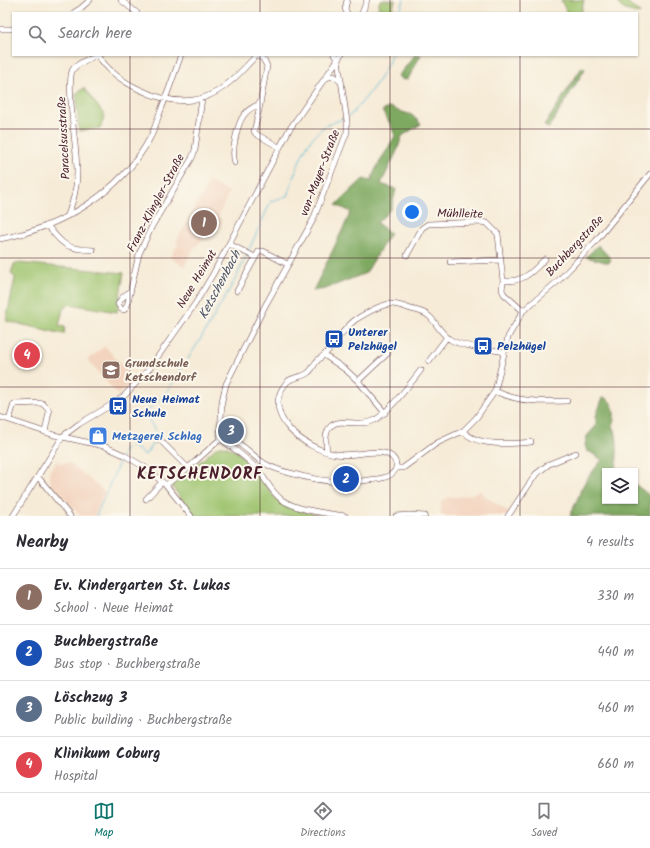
<!DOCTYPE html>
<html lang="en">
<head>
<meta charset="utf-8">
<style>
  body { margin:0; font-family:Kalam,sans-serif; background:#f7f7f7; color:#2b2b33 }
  .controls { position:absolute; right:12px; bottom:12px; display:grid; overflow:hidden; border-radius:0px; box-shadow:0 1px 3px #0004 }
  .controls button { width:36px; height:36px; display:grid; place-items:center; padding:0; border:0; border-bottom:1px solid #e1e1e2; background:#fff; color:#2b2b33; font:20px sans-serif }
  .you { position:absolute; left:412px; top:212px; width:14px; height:14px; margin:-10px; border:3px solid #fff; border-radius:50%; background:#1a73e8; box-shadow:0 0 0 6px #1a73e833 }
  .badge { display:grid; place-items:center; width:26px; height:26px; border-radius:50%; background:#0f766e; color:#fff; font-size:13px; font-weight:700 }
  .pin { position:absolute; translate:-50% -50%; border:2px solid #fff; box-shadow:0 1px 4px #0006 }
  .list { margin:0; padding:0; list-style:none }
  h2 { display:flex; justify-content:space-between; align-items:center; height:52px; margin:0; padding:0 16px; font-size:17px }
  h2 small { font-size:13px; font-weight:400; color:#7c7c81 }
  .list li { display:grid; grid-template-columns:26px 1fr auto; gap:12px; align-items:center; box-sizing:border-box; height:56px; padding:0 16px; border-top:1px solid #e1e1e2 }
  .list b { display:block; font-size:15px; white-space:nowrap }
  .list p { margin:0; font-size:13px; white-space:nowrap; color:#7c7c81 }
  .list em { font-size:13px; font-style:normal; color:#7c7c81 }
  .icon { flex:none; width:22px; height:22px; fill:none; stroke:currentColor; stroke-width:2; stroke-linecap:round; stroke-linejoin:round }
  .map { position:relative; flex:none; width:650px; height:516px; overflow:hidden }
  .search { position:absolute; background:#fff; box-shadow:0 1px 3px #0004; left:12px; right:12px; top:12px; height:44px; display:flex; align-items:center; gap:10px; box-sizing:border-box; padding:0 14px; border-radius:0px; color:#7c7c81; font-size:15px }
  .sheet { height:276px; background:#fff }
  nav { display:flex; justify-content:space-around; align-items:center; box-sizing:border-box; height:56px; border-top:1px solid #e1e1e2; background:#fff; font-size:11px; color:#7c7c81 }
  nav a { display:grid; justify-items:center; gap:2px }
  nav .on { color:#0f766e }
  .map>svg:first-child { display:block }
  .built { fill:#f3d4bf }
  .green { fill:#9dc36d; stroke:#74714c }
  .forest { fill:#7ea960; stroke:#646446 }
  .lines { fill:none; stroke-linecap:round; stroke-linejoin:round }
  .stream { stroke:#5cbbda; stroke-width:1 }
  .minor-casing { stroke:#643e45; stroke-width:6 }
  .minor { stroke:#fff; stroke-width:5 }
  .grid { fill:none; stroke:#4a1f2b; stroke-width:1; stroke-opacity:0.55 }
  .labels { text-anchor:middle; dominant-baseline:central; stroke-width:4; stroke-linejoin:round; paint-order:stroke }
  .street-label { font-size:12px; fill:#4a1f2b; stroke:#fbf7ec }
  .transit-label { font-size:12px; font-weight:bold; fill:#164399; stroke:#fbf7ec; text-anchor:start }
  .education-label { font-size:12px; font-weight:bold; fill:#785e54; stroke:#fbf7ec; text-anchor:start }
  .shop-label { font-size:12px; font-weight:bold; fill:#366cbe; stroke:#fbf7ec; text-anchor:start }
  .water-label { font-size:13px; font-style:italic; fill:#505668; stroke:#fbf7ec }
  .district-label { font-size:16px; font-weight:bold; letter-spacing:1px; fill:#4a1f2b; stroke:#fbf7ec }
</style>
</head>
<body>
<div class="map">
<svg width="650" height="516" viewBox="0 0 650 516">
  <rect width="100%" height="100%" fill="#fbf7ec"/>
  <filter id="ink" filterUnits="userSpaceOnUse"><feTurbulence type="fractalNoise" baseFrequency=".025" numOctaves="2"/><feDisplacementMap in="SourceGraphic" scale="8" xChannelSelector="R" yChannelSelector="G"/><feConvolveMatrix kernelMatrix="1 2 1 2 8 2 1 2 1" color-interpolation-filters="sRGB"/></filter>
  <filter id="wash" filterUnits="userSpaceOnUse"><feTurbulence type="fractalNoise" baseFrequency=".012" numOctaves="4" result="noise"/><feDisplacementMap in="SourceGraphic" scale="16" xChannelSelector="R" yChannelSelector="G"/><feGaussianBlur stdDeviation="0.9" result="paint"/><feColorMatrix in="noise" values="0 0 0 0 0 0 0 0 0 0 0 0 0 0 0 0 0 1.4 0 .05"/><feComposite in="paint" operator="in"/></filter>
  <g filter="url(#wash)">
    <rect width="100%" height="100%" fill="#f6ebd7"/>
    <path class="built" d="M209,182L229,192L218,217L222,220L219,227L215,225L193,250L184,266L170,258L178,244L176,241L188,221Z
      M105,346L133,379L118,395L88,360Z
      M57,461L60,463H70L105,492L94,516H81L52,486L49,476L50,470Z
      M479,491L509,513L507,516H441V501L447,498L470,495Z"/>
    <path class="green" d="M380,0H395L392,12L378,8Z
      M561,0H584L581,13H567Z
      M617,0H626L633,8L640,12L639,14C631,11 619,11 617,0Z
      M84,88L105,116L100,128L79,131L76,94Z
      M19,263L124,273L117,312L70,304L63,309L59,326L65,327L64,334L6,321L15,278L11,273L14,264Z
      M218,446C236,444 252,466 262,480C269,489 273,498 282,503C294,510 310,513 323,516H195L173,488V484L174,482L188,472Z"/>
    <path class="forest" d="M415,55H421L408,79L403,80L398,76Z
      M582,67L585,69L549,128L544,126Z
      M390,107L396,110L412,115L421,124L402,136L397,151L381,184L396,189L391,209L377,223L390,233L366,273L325,289L313,291L351,212L336,205L363,179L371,181L375,170L395,136L391,125L382,111Z
      M598,245L611,259L609,263L586,257Z
      M603,397C616,402 615,415 613,426C619,435 617,459 616,471H605V501H635V484L650,496V516H570L580,493V491L588,477L602,460L590,452L587,451L585,445L587,436L596,426V416Z"/>
    <g class="lines">
      <path class="stream" d="M399,13L404,0
        M348,116L352,114C366,97 385,76 391,55
        M248,252L271,201L287,196C295,174 302,145 321,129C327,124 336,122 344,118
        M158,436L145,413L165,395L205,332L236,278L247,254
        M123,453L125,449L132,446L145,455L156,439
        M96,516L122,456"/>
    </g>
  </g>
  <g filter="url(#ink)">
    <g class="lines">
      <g class="minor-casing">
        <path id="minor" d="M121,0L137,13
          M347,0L345,9L347,13
          M73,13L81,8L90,0
          M362,13L367,0
          M0,29H13
          M98,55C114,82 161,105 193,100C201,99 209,96 216,92C232,83 244,68 257,55
          M257,55L263,59L267,66L258,115L254,131L256,134L279,147
          M325,78L334,76L341,82
          M235,163C231,152 237,124 244,115C248,109 253,107 259,104
          M68,215C73,201 77,189 77,173C78,154 65,81 73,69C79,62 89,59 97,55
          M47,225C63,246 67,249 93,250
          M0,239C60,228 121,193 150,138C154,131 156,123 159,115C167,95 174,75 181,55
          M229,244L255,257
          M407,255L422,228L428,224L480,222L487,223L498,234L503,281L502,290L504,294L523,311
          M450,262L501,260
          M503,281C524,282 531,273 545,259
          M237,291L259,251H263L287,264
          M129,292L122,298L118,304L121,309L124,310L127,306L139,254L152,226L192,158L195,150L202,98
          M324,355L346,370L358,381L385,413
          M429,361L447,337
          M358,381L388,353
          M495,391C517,402 543,402 567,401
          M0,417L54,435L104,446L124,455L146,468L166,485L191,516
          M9,420L14,404L42,403L48,409L49,412L45,432
          M463,431C477,447 512,444 531,442
          M158,438L188,468
          M221,439L220,434L222,401L226,384L265,306L313,220L347,132V121L338,60L334,55
          M221,439C234,449 246,457 257,469C266,479 271,492 282,500C299,511 326,513 345,516
          M327,452C326,444 324,432 331,426C340,417 361,428 375,420C388,413 411,383 421,370
          M396,468C397,460 392,455 384,453C369,450 352,457 336,454C306,450 258,415 287,382C293,376 303,378 309,372C313,369 314,363 318,360C320,358 323,356 325,354C335,344 343,329 355,320C363,315 382,304 391,304C398,304 405,307 411,309C419,311 425,312 430,317C437,324 442,335 451,340C463,347 489,349 504,352
          M396,468H403L437,443L463,431L476,418L495,391L508,337L523,311L558,281L596,241L650,174
          M38,477L70,516
          M166,485L188,468L218,441L226,438C241,441 252,456 264,463C272,468 282,471 290,473C317,481 342,485 369,480C378,479 393,478 396,468
          M146,499L162,482
          M13,516L63,436L79,424L116,402L125,395L149,369L195,304L213,274L289,130L341,55
          M396,516L409,515L425,516
          M508,516L536,474L549,464L576,453"/>
      </g>
      <use href="#minor" class="minor"/>
    </g>
  </g>
  <path class="grid" d="M130,0V13M260,0V13M390,0V13M520,0V13M130,55V516M260,55V516M390,55V516M520,55V516M0,129H650M0,258H650M0,387H650"/>
  <defs>
    <g id="bus-square" transform="scale(1)"><rect x="-9" y="-9" width="18" height="18" rx="4" fill="#1a4fb4" stroke="#fbf7ec"/><path d="M-5-6H5V4H4V6H2V4H-2V6H-4V4H-5ZM-3.5-4V0h7V-4ZM-3.5 1.2v1.5H-2V1.2ZM2 1.2v1.5H3.5V1.2Z" fill="#fff"/></g>
    <g id="school-square" transform="scale(1)"><rect x="-9" y="-9" width="18" height="18" rx="4" fill="#8d6e63" stroke="#fbf7ec"/><path d="M0-5L7-2L0 1L-7-2ZM-4 1L0 2.5L4 1V4Q0 6-4 4Z" fill="#fff"/></g>
    <g id="shop-square" transform="scale(1)"><rect x="-9" y="-9" width="18" height="18" rx="4" fill="#3f7fe0" stroke="#fbf7ec"/><path d="M-5-2.5h2.3a2.7 3.5 0 0 1 5.4 0H5L5.5 6h-11ZM-1.5-2.5h3a1.5 2.3 0 0 0-3 0Z" fill="#fff"/></g>
  </defs>
  <g fill-rule="evenodd">
    <use href="#bus-square" x="334" y="339"/>
    <use href="#bus-square" x="483" y="346"/>
    <use href="#school-square" x="111" y="370"/>
    <use href="#bus-square" x="118" y="406"/>
    <use href="#shop-square" x="98" y="436"/>
  </g>
  <g class="labels">
    <g class="street-label">
      <text transform="translate(64 138) rotate(-93)">Paracelsusstraße</text>
      <text transform="translate(320 173) rotate(-69)">von-Mayer-Straße</text>
      <text transform="translate(156 203) rotate(-62)">Franz-Klingler-Straße</text>
      <text transform="translate(460 214) rotate(1)">Mühlleite</text>
      <text transform="translate(575 246) rotate(-47)">Buchbergstraße</text>
      <text transform="translate(197 279) rotate(-59)">Neue Heimat</text>
    </g>
    <g class="transit-label">
      <text x="348" y="332">Unterer<tspan x="348" dy="14">Pelzhügel</tspan></text>
      <text x="497" y="346">Pelzhügel</text>
      <text x="132" y="399">Neue Heimat<tspan x="132" dy="14">Schule</tspan></text>
    </g>
    <g class="education-label">
      <text x="125" y="363">Grundschule<tspan x="125" dy="14">Ketschendorf</tspan></text>
    </g>
    <g class="shop-label">
      <text x="112" y="436">Metzgerei Schlag</text>
    </g>
    <g class="water-label">
      <text transform="translate(220 285) rotate(-62)">Ketschenbach</text>
    </g>
    <g class="district-label">
      <text x="200" y="474">KETSCHENDORF</text>
    </g>
  </g>
</svg>
<div class="controls">
<button><svg class="icon" aria-label="layers" viewBox="0 0 24 24"><path d="M12 4l9 5-9 5-9-5zM3 14l9 5 9-5"/></svg></button>
</div>
<div class="you"></div>
<div class="pin badge" style="left:204px;top:223px;background:#8d6e63">1</div>
<div class="pin badge" style="left:346px;top:479px;background:#1a4fb4">2</div>
<div class="pin badge" style="left:231px;top:431px;background:#5c6f8a">3</div>
<div class="pin badge" style="left:27px;top:355px;background:#e0444e">4</div>
<div class="search"><svg class="icon" aria-label="search" viewBox="0 0 24 24"><circle cx="10" cy="10" r="6"/><path d="M15 15l6 6"/></svg>Search here</div>
</div>
<section class="sheet">
<h2>Nearby<small>4 results</small></h2>
<ul class="list">
<li><span class="badge" style="background:#8d6e63">1</span><div><b>Ev. Kindergarten St. Lukas</b><p>School · Neue Heimat</p></div><em>330 m</em></li>
<li><span class="badge" style="background:#1a4fb4">2</span><div><b>Buchbergstraße</b><p>Bus stop · Buchbergstraße</p></div><em>440 m</em></li>
<li><span class="badge" style="background:#5c6f8a">3</span><div><b>Löschzug 3</b><p>Public building · Buchbergstraße</p></div><em>460 m</em></li>
<li><span class="badge" style="background:#e0444e">4</span><div><b>Klinikum Coburg</b><p>Hospital</p></div><em>660 m</em></li>
</ul>
</section>
<nav>
<a class="on"><svg class="icon" aria-label="map" viewBox="0 0 24 24"><path d="M3 6l6-2 6 2 6-2v14l-6 2-6-2-6 2zM9 4v14M15 6v14"/></svg>Map</a>
<a><svg class="icon" aria-label="directions" viewBox="0 0 24 24"><path d="M12 3l9 9-9 9-9-9zM9 14v-3h6M13 9l2 2-2 2"/></svg>Directions</a>
<a><svg class="icon" aria-label="saved" viewBox="0 0 24 24"><path d="M7 4h10v16l-5-4-5 4z"/></svg>Saved</a>
</nav>
</body>
</html>
